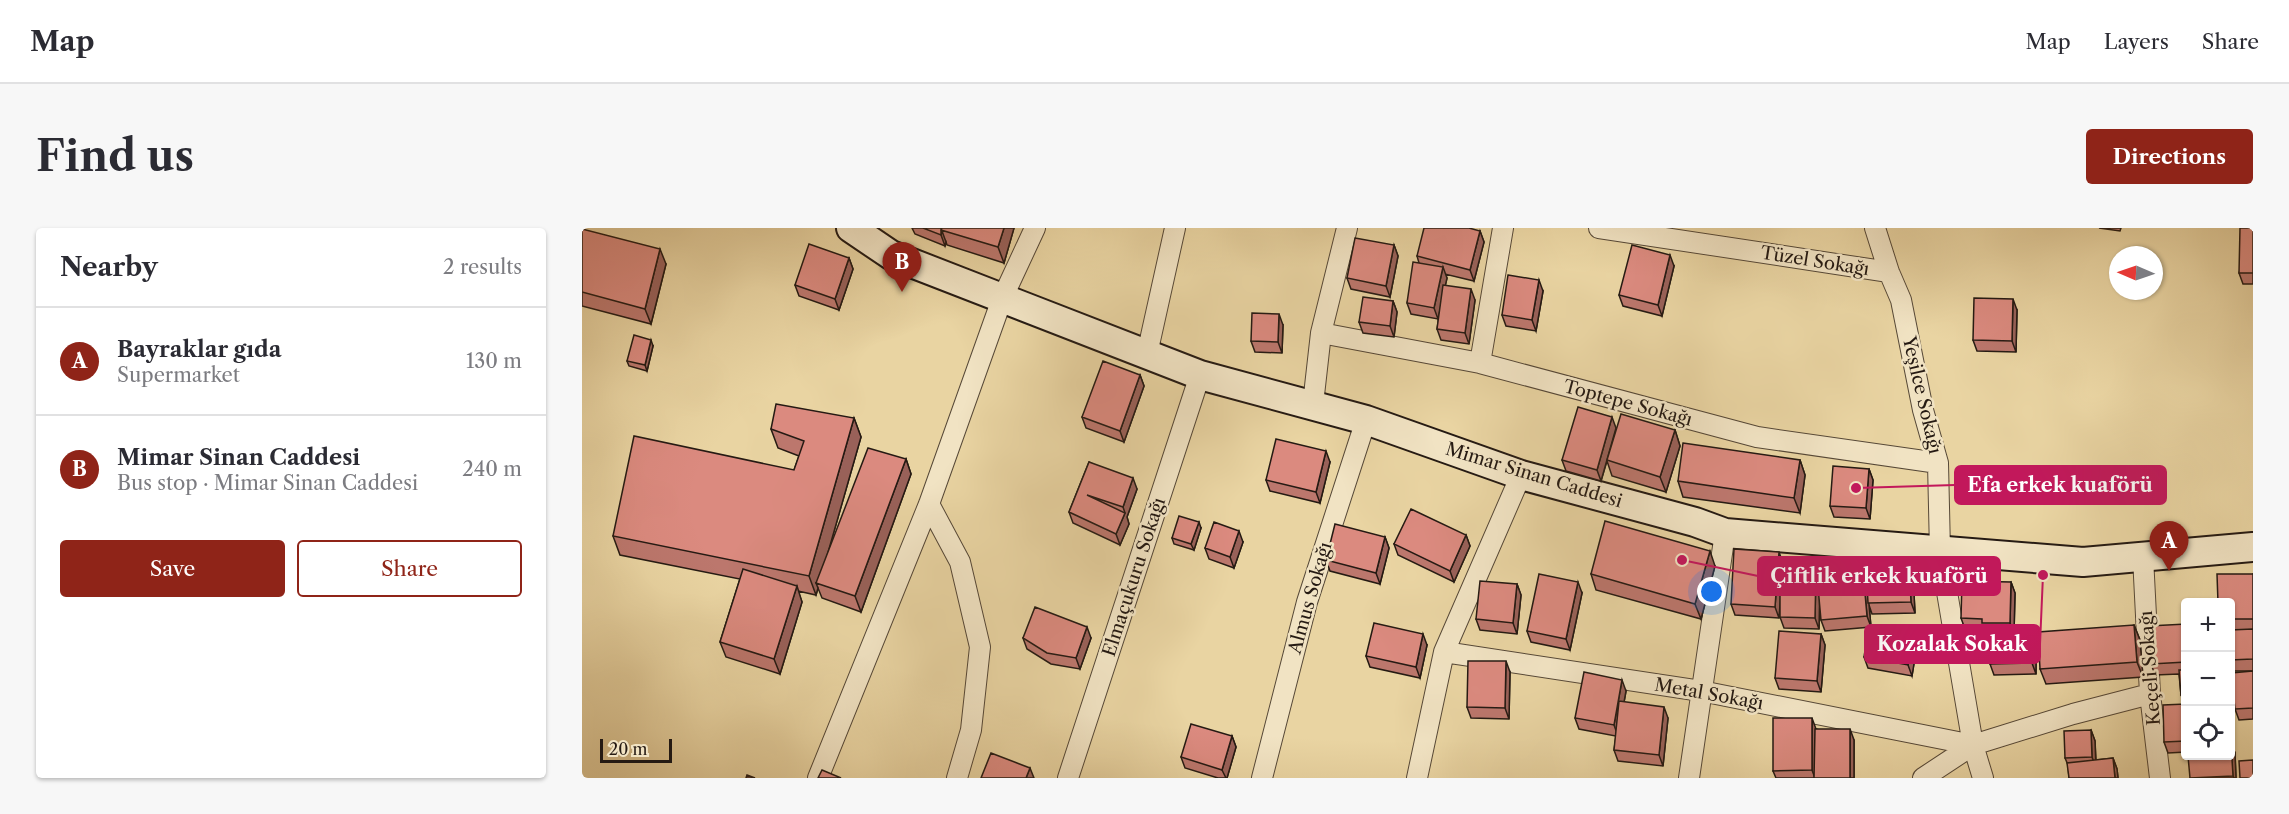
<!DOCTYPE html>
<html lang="en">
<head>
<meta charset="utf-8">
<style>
  body { margin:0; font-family:"Libre Caslon Text",serif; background:#f7f7f7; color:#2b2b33 }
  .controls { position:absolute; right:18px; bottom:18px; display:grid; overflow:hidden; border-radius:6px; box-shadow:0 2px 4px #0004 }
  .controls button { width:54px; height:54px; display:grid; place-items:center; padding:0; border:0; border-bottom:2px solid #e1e1e2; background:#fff; color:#2b2b33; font:30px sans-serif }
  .compass { position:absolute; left:1527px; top:18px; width:54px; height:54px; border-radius:50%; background:#fff; box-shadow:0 2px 4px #0004; rotate:272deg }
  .scale { position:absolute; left:18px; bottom:15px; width:72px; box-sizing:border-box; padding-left:6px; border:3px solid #251a13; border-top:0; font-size:16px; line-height:21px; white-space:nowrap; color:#251a13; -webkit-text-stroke:4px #f1e3c3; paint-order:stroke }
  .you { position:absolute; left:1130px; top:364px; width:21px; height:21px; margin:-15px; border:4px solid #fff; border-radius:50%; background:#1a73e8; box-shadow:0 0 0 9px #1a73e833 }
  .badge { display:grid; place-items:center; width:39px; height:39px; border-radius:50%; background:#8f2418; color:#fff; font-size:20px; font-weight:700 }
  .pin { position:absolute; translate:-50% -50px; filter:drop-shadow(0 2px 3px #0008) }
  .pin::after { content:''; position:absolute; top:32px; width:21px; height:18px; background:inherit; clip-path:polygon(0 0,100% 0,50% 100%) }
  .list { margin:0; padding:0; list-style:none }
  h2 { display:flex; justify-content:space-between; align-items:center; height:78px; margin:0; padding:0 24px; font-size:26px }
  h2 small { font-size:20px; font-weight:400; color:#7c7c81 }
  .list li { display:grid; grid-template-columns:39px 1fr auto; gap:18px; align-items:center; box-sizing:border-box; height:108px; padding:0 24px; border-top:2px solid #e1e1e2 }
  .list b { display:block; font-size:22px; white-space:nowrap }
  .list p { margin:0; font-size:20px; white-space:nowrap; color:#7c7c81 }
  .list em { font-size:20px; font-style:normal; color:#7c7c81 }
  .actions { display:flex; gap:12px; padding:18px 24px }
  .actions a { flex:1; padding:14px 0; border:2px solid #8f2418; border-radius:6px; text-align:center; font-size:21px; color:#8f2418 }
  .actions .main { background:#8f2418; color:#fff }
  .icon { flex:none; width:33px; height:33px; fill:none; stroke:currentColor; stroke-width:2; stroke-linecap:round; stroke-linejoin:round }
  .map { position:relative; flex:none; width:1671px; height:550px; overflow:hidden; border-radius:6px }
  header { display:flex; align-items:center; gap:36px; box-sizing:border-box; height:84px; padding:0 30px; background:#fff; border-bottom:2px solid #e1e1e2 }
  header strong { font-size:28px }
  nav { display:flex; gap:33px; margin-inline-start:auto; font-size:21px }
  .intro { display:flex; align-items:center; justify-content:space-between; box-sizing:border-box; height:144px; padding:0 36px }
  h1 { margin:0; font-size:42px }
  .button { padding:15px 27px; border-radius:6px; background:#8f2418; color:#fff; font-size:21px; font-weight:700 }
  main { display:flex; gap:36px; padding:0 36px }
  aside { flex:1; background:#fff; border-radius:6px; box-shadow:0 2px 4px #0004 }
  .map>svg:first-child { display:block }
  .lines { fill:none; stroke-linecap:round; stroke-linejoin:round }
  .street-casing { stroke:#564837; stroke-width:22 }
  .secondary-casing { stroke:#251a13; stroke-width:32 }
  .street { stroke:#f1e3c3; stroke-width:20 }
  .secondary { stroke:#f1e3c3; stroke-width:28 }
  .wall { fill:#bc776d; stroke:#251a13; stroke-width:1.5 }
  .shaded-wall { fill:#996159; stroke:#251a13; stroke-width:1.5 }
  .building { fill:#db8a7f; stroke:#251a13; stroke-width:1.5 }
  .labels { text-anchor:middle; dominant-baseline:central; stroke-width:5; stroke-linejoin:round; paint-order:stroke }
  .street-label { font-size:18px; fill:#251a13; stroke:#f1e3c3 }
  .leader { fill:none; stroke:#c2185b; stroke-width:2 }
  .callout-dot { fill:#c2185b; stroke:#f1e3c3; stroke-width:2 }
  .callout { fill:#c2185b; stroke:#c2185b; stroke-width:2 }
  .callout-label { font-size:20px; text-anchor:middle; font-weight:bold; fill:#fff }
</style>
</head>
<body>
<header>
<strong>Map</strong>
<nav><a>Map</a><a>Layers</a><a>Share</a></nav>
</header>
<div class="intro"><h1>Find us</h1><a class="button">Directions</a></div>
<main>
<aside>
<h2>Nearby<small>2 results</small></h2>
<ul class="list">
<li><span class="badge">A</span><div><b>Bayraklar gıda</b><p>Supermarket</p></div><em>130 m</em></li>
<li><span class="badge">B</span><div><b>Mimar Sinan Caddesi</b><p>Bus stop · Mimar Sinan Caddesi</p></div><em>240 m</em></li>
</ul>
<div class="actions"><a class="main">Save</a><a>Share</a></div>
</aside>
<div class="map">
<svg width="1671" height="550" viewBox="0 0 1671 550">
  <rect width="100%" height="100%" fill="#e9d4a2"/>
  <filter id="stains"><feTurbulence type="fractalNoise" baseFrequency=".00333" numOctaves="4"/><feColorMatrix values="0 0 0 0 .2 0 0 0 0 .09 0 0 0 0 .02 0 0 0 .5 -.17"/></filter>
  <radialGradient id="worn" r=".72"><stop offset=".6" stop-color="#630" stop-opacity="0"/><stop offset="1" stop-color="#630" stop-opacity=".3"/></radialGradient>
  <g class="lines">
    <g class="street-casing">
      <path id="street" d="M1017,0L1307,44
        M1293,0L1307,44L1319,72L1341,182L1356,235L1358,323L1391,517L1401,550
        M739,105L898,135L1175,209L1356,235
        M565,126L593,0
        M898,135L921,0
        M731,176L739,105L765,0
        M347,276L378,334L398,419L389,502L375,550
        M1561,329L1568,466L1578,550
        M862,424L1119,463L1391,517
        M236,550L347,276L420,71L453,0
        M486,550L618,147
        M680,550L725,374L784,192
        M835,550L862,424L939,247
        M1107,550L1143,305
        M1341,550L1391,517L1491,486L1568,466"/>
    </g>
    <g class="secondary-casing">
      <path id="secondary" d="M269,0L309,27L618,147L784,192L939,247L1113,294L1143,305L1501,334L1671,319"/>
    </g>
    <use href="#street" class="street"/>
    <use href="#secondary" class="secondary"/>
  </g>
  <path class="wall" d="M330,0H432L422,35L365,17L364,14L363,18L333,6Z
    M1517,0H1539L1538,3Z
    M1671,0V56H1661L1657,45Z
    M0,1L84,36L69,96L0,78Z
    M898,3L902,14L892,53L863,46L865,50L863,58L893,72L887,116L859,112L855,101L858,81L856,91L829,86L825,75L837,35L835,28Z
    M812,17L816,28L808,69L769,61L765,50Z
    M267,30L271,41L257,82L217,68L213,57Z
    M1092,38L1080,88L1041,78L1037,67Z
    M961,63L954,103L924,98L920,87Z
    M811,73L815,84L812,109L781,105L777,94Z
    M1435,82L1434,124L1395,123L1391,112Z
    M701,97L700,125L673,124L669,113Z
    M71,118L65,143L47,138L45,133Z
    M558,147L562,158L542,214L504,200L500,189Z
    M272,190L279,209L247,321L324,231L329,246L279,384L240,370L236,360L234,367L216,363L220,374L198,446L144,429L138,414L158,351L38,327L31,308L212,242L217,228L196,220L189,201Z
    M1034,200L1093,202L1098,218L1084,264L1030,248L1025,233L1019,253L984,243L980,232Z
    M1218,232L1223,247L1218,285L1101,269L1096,253Z
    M507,234L555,261L545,289L547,296L538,317L491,295L487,284Z
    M748,234L738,275L688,263L684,252Z
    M1287,241L1291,252L1288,291L1252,289L1248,278Z
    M619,300L612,322L592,316L590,310Z
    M884,307L888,318L872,354L816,327L812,316Z
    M803,309L807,320L798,356L748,343L744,332Z
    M661,314L652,340L627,331L623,320Z
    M1201,335L1200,342L1285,354V364L1327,336L1331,347L1333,385L1290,386L1287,377L1289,399L1243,403L1239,392L1238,376L1237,401L1202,400L1198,389L1197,390L1153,387L1149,376Z
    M1133,338L1119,391L1014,362L1009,346Z
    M1671,346V443H1648V375Z
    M1429,354L1433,365L1432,406H1404L1403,402L1383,401L1379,390Z
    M935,356L939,367L935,406L898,402L894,391Z
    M1000,365L988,422L949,414L945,403Z
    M1604,396V524L1586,525L1582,514L1603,476L1599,467L1597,446L1573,447L1569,436Z
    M1552,397L1558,412L1561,449L1464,456L1458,441Z
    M1239,406L1243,417L1239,464L1197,461L1193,450Z
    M441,410H509L498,441L469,436L445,421Z
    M1330,412L1334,423L1330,448L1286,440L1282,429Z
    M845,417L838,450L788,439L784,428Z
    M1454,420V446L1412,447L1408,436Z
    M1671,443V491L1657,492L1653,481Z
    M928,444L927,491L889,490L885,479Z
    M1044,463L1042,474L1086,490L1081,538L1036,533L1032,522L1034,508L997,501L993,490Z
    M1234,501L1272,512V550H1194L1191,543Z
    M1509,502L1513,513L1514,532L1531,530L1535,541L1536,550H1487L1486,537L1483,530Z
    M650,508L654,519L645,550H636L603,540L599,529Z
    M1649,514L1653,525L1654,550H1608Z"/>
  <path class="shaded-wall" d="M422,0H432L422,35L416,19Z
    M360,3L364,14L363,18L359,7Z
    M898,3L902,14L892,53L888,42Z
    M812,17L816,28L808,69L804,58Z
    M78,21L84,36L69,96L63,81Z
    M1088,27L1092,38L1080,88L1076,77Z
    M267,30L271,41L257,82L253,71Z
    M861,39L865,50L856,91L852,80Z
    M957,52L961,63L954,103L950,92Z
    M889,61L893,72L887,116L883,105Z
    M1431,71L1435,82L1434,124L1430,113Z
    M811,73L815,84L812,109L808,98Z
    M697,86L701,97L700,125L696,114Z
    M69,112L71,118L65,143L63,137Z
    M558,147L562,158L542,214L538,203Z
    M1030,189L1034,200L1019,253L1015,242Z
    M272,190L279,209L237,356L234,355L236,360L234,367L227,348Z
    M1093,202L1098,218L1084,264L1078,249Z
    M744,223L748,234L738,275L734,264Z
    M324,231L329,246L279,384L273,368Z
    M1218,232L1223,247L1218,285L1212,270Z
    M1287,241L1291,252L1288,291L1284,280Z
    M551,250L555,261L545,289L547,296L538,317L534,306L543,285L541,279Z
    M617,294L619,300L612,322L609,316Z
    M657,303L661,314L652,340L648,329Z
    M884,307L888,318L872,354L868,343Z
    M803,309L807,320L798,356L794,345Z
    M1128,323L1133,338L1119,391L1113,376Z
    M1197,324L1201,335L1197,390L1193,379Z
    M1327,336L1331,347L1333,385L1329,374Z
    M1234,343L1238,354L1237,401L1233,390Z
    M1281,343L1285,354L1289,399L1285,388Z
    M996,354L1000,365L988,422L984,411Z
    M1429,354L1433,365L1432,406L1428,395Z
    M935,356L939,367L935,406L931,395Z
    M215,358L220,374L198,446L192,431Z
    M1552,397L1558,412L1561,449L1555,434Z
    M505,399L509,410L498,441L494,430Z
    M841,406L845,417L838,450L834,439Z
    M1239,406L1243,417L1239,464L1235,453Z
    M1450,409L1454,420V446L1450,435Z
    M1330,412L1334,423L1330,448L1326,437Z
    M924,433L928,444L927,491L923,480Z
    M1040,452L1044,463L1036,508L1032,497Z
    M1082,479L1086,490L1081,538L1077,527Z
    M1230,490L1234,501L1233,550L1230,542Z
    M1268,501L1272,512V550H1268Z
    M1509,502L1513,513L1514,540L1510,529Z
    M650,508L654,519L645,550H644L640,542Z
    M1648,509L1649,514L1653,525L1654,550H1652L1651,548L1648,520Z
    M1531,530L1535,541L1536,550H1533Z
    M448,540L452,550H444Z"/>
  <path class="building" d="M341,0H359V7Z
    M360,0H422L416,19L359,2Z
    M842,0H887L898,3L888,42L835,28Z
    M1658,0H1671V45H1657Z
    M0,1L78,21L63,81L0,64Z
    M773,10L812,17L804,58L765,50Z
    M227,16L267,30L253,71L213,57Z
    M1050,17L1088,27L1076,77L1037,67Z
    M831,34L861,39L852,80L825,75Z
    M926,47L957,52L950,92L920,87Z
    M861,57L889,61L883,105L855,101Z
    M781,69L811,73L808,98L777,94Z
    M1392,70L1431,71L1430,113L1391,112Z
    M670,85L697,86L696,114L669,113Z
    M52,107L69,112L63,137L45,133Z
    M521,133L558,147L538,203L500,189Z
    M194,176L272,190L227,348L31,308L52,208L212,242L222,213L189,201Z
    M996,179L1030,189L1015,242L980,232Z
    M1039,186L1093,202L1078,249L1025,232Z
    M694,211L744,223L734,264L684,252Z
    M1101,215L1218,232L1212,270L1096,253Z
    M286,220L324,231L273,368L234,355Z
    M507,234L551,250L541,279L505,267L543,285L534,306L487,284Z
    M1251,238L1287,241L1284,280L1248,278Z
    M829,281L884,307L868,343L812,316Z
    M597,288L617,294L609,316L590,310Z
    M1023,293L1128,323L1113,376L1009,346Z
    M632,294L657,303L648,329L623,320Z
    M753,296L803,309L794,345L744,332Z
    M1152,321L1197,324L1193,379L1149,376Z
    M1327,336L1329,374L1286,375L1284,338Z
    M161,341L215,358L192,431L138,414Z
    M1198,342L1234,343L1233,390L1198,389Z
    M1281,343L1285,388L1239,392L1235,348Z
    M957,346L996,354L984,411L945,403Z
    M1635,346H1671V391H1648V375H1636Z
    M898,353L935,356L931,395L894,391Z
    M1380,353L1429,354L1428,395H1400V391L1379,390Z
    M453,379L505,399L494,430L465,425L441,410Z
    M792,395L841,406L834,439L784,428Z
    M1604,396V434L1569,436L1567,398Z
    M1552,397L1555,434L1458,441L1456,404Z
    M1671,401V431L1648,432V402Z
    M1197,403L1239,406L1235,453L1193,450Z
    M1286,404L1330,412L1326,437L1282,429Z
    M1450,409V435L1408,436V410Z
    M886,433H924L923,480L885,479Z
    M1597,442H1604V466L1599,467Z
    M1671,443V480L1653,481L1649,445Z
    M1002,444L1040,452L1032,497L993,490Z
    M1037,473L1082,479L1077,527L1032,522Z
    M1604,476V513L1582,514L1581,477Z
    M1191,490H1230V542L1191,543Z
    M609,496L650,508L640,542L599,529Z
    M1233,501H1268V550H1232Z
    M1509,502L1510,529L1483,530L1482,503Z
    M1649,514L1651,548L1608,550L1606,528H1648Z
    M409,525L448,540L444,550H399Z
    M1531,530L1533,550H1487L1485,535Z
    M1671,532V550H1658L1657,533Z
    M240,542L259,550H236Z
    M165,547L173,550H164Z"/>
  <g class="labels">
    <g class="street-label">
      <text transform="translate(1233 33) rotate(9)">Tüzel Sokağı</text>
      <text transform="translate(1340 167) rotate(77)">Yeşilce Sokağı</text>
      <text transform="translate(1046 175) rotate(15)">Toptepe Sokağı</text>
      <text transform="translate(952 247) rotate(17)">Mimar Sinan Caddesi</text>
      <text transform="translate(552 349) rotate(-72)">Elmaçukuru Sokağı</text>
      <text transform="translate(728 370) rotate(-74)">Almus Sokağı</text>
      <text transform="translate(1568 440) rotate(-94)">Keçeli Sokağı</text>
      <text transform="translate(1127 466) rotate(10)">Metal Sokağı</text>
    </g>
  </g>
  <path class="leader" d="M1274 260L1373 257M1100 332L1176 348M1461 347L1458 416"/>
  <g class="callout-dot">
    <circle cx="1274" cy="260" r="6"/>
    <circle cx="1100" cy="332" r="6"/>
    <circle cx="1461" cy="347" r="6"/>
  </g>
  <g class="callout">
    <rect x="1373" y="238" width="211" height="38" rx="6"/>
    <rect x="1176" y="329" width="242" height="38" rx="6"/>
    <rect x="1283" y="397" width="175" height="38" rx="6"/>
  </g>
  <g class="callout-label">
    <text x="1478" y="264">Efa erkek kuaförü</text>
    <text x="1297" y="355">Çiftlik erkek kuaförü</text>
    <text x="1370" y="423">Kozalak Sokak</text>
  </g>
  <rect width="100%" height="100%" filter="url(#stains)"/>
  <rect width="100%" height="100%" fill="url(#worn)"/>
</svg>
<div class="controls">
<button>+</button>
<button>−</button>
<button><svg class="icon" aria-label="locate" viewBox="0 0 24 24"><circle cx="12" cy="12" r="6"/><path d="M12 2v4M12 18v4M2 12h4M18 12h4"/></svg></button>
</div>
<svg class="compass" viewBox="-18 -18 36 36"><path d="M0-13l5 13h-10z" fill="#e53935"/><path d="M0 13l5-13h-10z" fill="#7c7c81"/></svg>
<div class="scale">20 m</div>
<div class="you"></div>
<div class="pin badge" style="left:1587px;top:343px">A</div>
<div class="pin badge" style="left:320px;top:64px">B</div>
</div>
</main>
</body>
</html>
